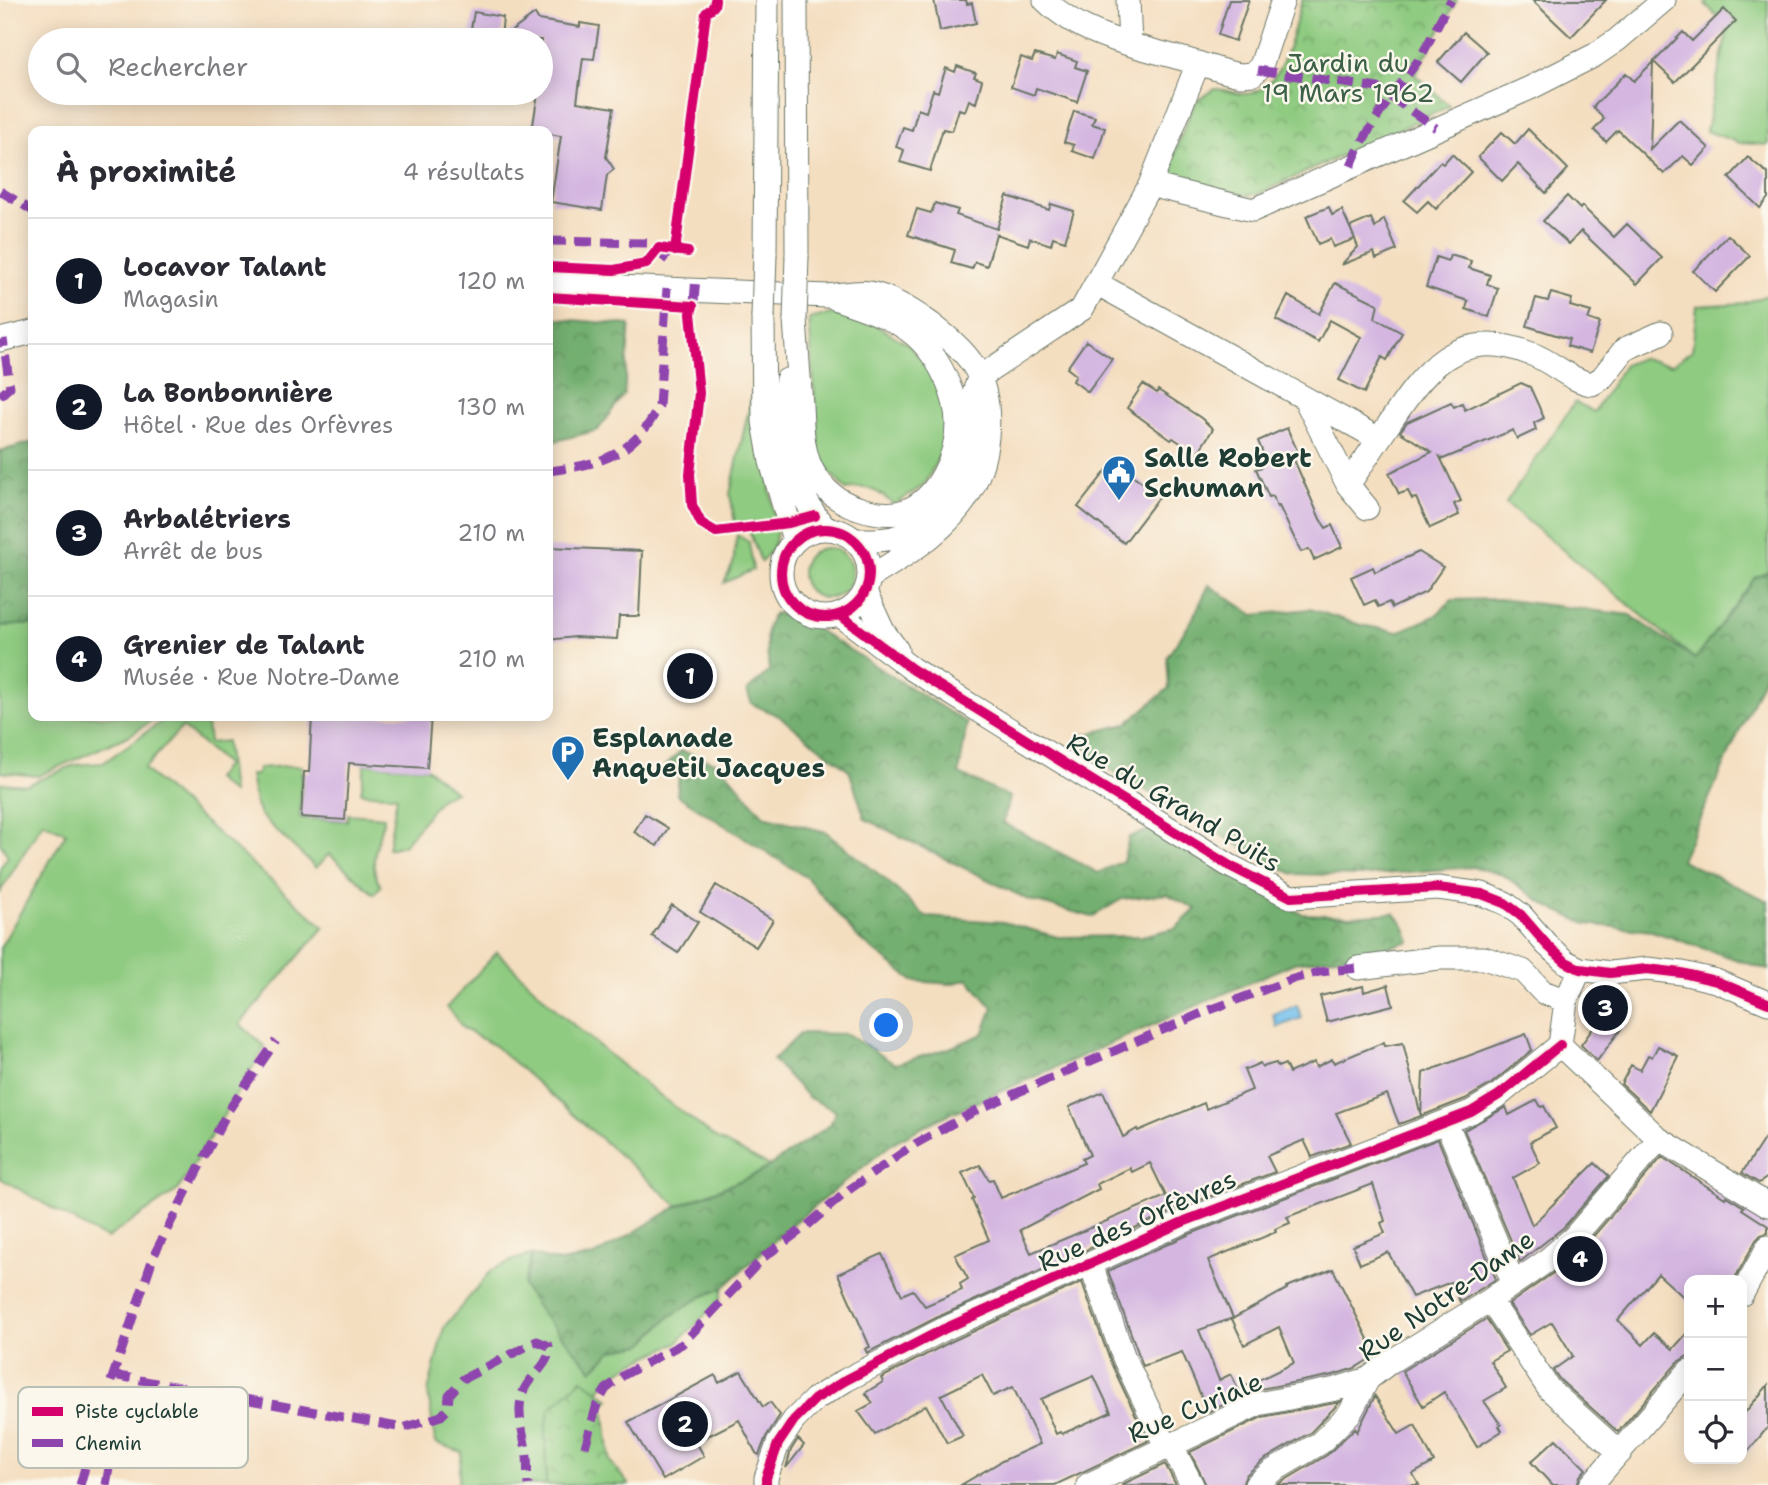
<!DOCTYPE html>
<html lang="fr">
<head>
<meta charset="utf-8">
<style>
  body { margin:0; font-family:"Shantell Sans",sans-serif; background:#f2f2f3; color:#2b2b33 }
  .controls { position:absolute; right:21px; bottom:21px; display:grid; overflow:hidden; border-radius:14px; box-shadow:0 4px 18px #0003 }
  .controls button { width:63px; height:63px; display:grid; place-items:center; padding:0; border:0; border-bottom:2px solid #e1e1e2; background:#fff; color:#2b2b33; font:35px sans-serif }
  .you { position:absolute; left:887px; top:1026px; width:24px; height:24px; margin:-18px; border:5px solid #fff; border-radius:50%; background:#1a73e8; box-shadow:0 0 0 10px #1a73e833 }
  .badge { display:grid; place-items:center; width:46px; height:46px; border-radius:50%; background:#111827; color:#fff; font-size:23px; font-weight:700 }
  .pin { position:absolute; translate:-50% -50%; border:4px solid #fff; box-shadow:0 2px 7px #0006 }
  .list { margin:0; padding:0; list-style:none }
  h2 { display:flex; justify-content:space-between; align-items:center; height:91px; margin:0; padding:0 28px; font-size:30px }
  h2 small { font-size:23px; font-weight:400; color:#7c7c81 }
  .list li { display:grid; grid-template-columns:46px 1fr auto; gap:21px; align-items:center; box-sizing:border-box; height:126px; padding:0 28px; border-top:2px solid #e1e1e2 }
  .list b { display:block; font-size:26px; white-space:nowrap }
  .list p { margin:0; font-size:23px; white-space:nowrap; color:#7c7c81 }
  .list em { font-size:23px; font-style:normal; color:#7c7c81 }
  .icon { flex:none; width:38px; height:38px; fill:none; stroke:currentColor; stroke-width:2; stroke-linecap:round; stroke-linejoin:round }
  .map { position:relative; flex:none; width:1768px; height:1485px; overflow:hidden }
  .search { position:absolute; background:#fff; box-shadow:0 4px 18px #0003; left:28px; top:28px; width:525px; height:77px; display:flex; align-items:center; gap:18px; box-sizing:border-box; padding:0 24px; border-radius:38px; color:#7c7c81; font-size:26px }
  .panel { position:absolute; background:#fff; box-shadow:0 4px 18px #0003; left:28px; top:126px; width:525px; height:595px; border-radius:14px }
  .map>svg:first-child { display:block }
  .grass { fill:#8fcb81; stroke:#57845a; stroke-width:2 }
  .forest { fill:url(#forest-crowns); stroke:#497652; stroke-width:2 }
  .park { fill:url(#park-crowns); stroke:#57845a; stroke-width:2 }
  .water { fill:#72bfec; stroke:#487e90; stroke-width:2 }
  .building { fill:#d4b6e1; fill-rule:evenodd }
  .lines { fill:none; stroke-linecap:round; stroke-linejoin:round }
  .minor-casing { stroke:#6a7565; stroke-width:25 }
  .minor { stroke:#fff; stroke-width:23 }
  .minor-bridge-casing { stroke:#6a7565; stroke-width:25; stroke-linecap:butt }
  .minor-bridge { stroke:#fff; stroke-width:23 }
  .quiet { stroke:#8e44ad; stroke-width:9; stroke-dasharray:18 9; stroke-linecap:butt }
  .cycleway-casing { stroke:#fbf7ec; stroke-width:15 }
  .cycleway { stroke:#d6006c; stroke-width:10 }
  .labels { text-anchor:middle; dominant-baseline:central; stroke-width:5; stroke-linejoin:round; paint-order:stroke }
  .park-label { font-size:26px; fill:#3b6047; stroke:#fbf7ec }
  .poi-label { font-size:26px; font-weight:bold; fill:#1f3d34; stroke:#fbf7ec; text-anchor:start }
  .street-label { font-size:26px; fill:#1f3d34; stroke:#fbf7ec }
  .key { fill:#fbf7ec; stroke:#b9bfb5; stroke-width:2 }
  .key-label { font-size:19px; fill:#1f3d34 }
</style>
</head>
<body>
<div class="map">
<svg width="1768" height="1485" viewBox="0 0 1768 1485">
  <defs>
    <pattern id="forest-crowns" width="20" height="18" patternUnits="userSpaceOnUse" patternTransform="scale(1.75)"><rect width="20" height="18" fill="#73af6f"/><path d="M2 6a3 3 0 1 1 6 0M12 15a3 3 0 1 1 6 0" fill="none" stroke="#5e905c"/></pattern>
    <pattern id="park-crowns" width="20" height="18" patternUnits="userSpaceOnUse" patternTransform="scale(1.75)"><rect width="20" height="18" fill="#8fcb81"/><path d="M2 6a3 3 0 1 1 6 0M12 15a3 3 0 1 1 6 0" fill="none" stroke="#74a66a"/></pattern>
  </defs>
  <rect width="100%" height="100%" fill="#fbf7ec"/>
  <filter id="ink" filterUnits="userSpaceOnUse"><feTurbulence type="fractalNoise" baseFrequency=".0143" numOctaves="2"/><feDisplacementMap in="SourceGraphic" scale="14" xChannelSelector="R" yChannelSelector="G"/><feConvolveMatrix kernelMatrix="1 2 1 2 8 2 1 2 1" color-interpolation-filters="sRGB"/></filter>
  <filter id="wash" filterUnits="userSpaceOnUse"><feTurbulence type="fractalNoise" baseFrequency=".00686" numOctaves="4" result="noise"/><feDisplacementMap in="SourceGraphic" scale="28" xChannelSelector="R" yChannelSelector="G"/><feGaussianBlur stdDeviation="1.57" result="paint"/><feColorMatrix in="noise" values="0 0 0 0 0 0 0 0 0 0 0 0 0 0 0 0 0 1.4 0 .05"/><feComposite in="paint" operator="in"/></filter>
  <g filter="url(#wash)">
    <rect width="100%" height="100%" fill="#f4dec0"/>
    <path class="grass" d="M1708,0H1768V145L1740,143L1706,131L1728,27L1705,4Z
      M1768,295V572L1755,578L1695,659L1506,503L1575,402L1594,412L1624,365L1641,358L1672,365L1692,350L1697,306L1744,303Z
      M835,313L869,321L909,345L937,378L945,416L944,448L924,485L894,505C881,492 864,483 846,490L832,475L819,456L809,319Z
      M754,385L775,521L735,524L730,494Z
      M752,529H776C778,543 771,552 761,562L750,533Z
      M737,535L749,542L753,570L724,583L733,564Z
      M802 573a25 25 0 1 1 50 0a25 25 0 1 1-50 0Z
      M33,624V716H158L130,735L38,776L0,772V626Z
      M169,716H206L209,743L226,741L232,793L215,779L226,764L182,727L144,769L324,927L240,1024L265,1047L178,1190L107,1238L95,1233L0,1178V948L66,833L43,822L0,892V868L8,856L0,843V783L27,785L74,765L103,763Z
      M365,764L427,768L455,792L441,798L404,845L388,849L397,796L361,793Z
      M288,766H302L300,818L347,821L348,814L384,817C379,840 366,865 381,886L374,894L329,854L316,868L260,815L255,803L250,775H257L258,768Z
      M497,952L563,1016L635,1076L717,1139L769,1166L759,1173L678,1206L495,1046L464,1029L447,1007Z
      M532,1255L523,1286L613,1350L642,1345L669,1317L701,1297L723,1288L720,1300L677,1343L633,1363L607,1379L594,1397L579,1485H458L462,1452L435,1443L428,1392L444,1327L492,1270L516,1259Z"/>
    <path class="forest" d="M548,318L630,325L624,394L598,430L548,443Z
      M33,442V624L0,626V451Z
      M1768,572V668L1681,860L1768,901V970L1652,931L1586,924L1547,906L1503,875L1474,867L1358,876L1293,874L1241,847L1091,758L1080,736L1126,724L1169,688L1167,657L1192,620L1209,585L1254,615L1310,609L1361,625L1398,632L1435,616L1452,600L1499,599L1630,615L1695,659L1755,578Z
      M775,613L803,621L967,723L959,774L1010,797L1003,823L1098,873L1123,861L1129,837L1156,828L1302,914L1350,916L1394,913L1403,923L1410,941L1371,952L1294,963L938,1119L894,1142L794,1223L723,1288L701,1297L669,1317L642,1345L613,1350L592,1370L542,1314L523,1286L532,1255L560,1262L594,1256L678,1206L759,1173L830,1125L836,1111L809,1098L773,1060L801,1033L847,1034L895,1064L947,1049L983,1034L993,1008L968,979L951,984L913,981L856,936L807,878L677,795L679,776L664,767L681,751L719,763L764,816L826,832L886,880L926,917L1003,922L1058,937L1142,936L1176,928L1196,909L1167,894L1122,899L1092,917L1029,900L865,819L849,770L779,716L752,704L747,691L769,671C768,651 761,628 775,613Z"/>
    <path class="park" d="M1302,0H1457L1415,75L1450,106L1258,194L1245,195L1177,182L1170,172V163L1192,109L1198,100L1214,89C1225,88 1235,95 1246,94C1284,91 1293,29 1302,0Z
      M582,1379L609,1399L604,1406L610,1461L629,1485H546L545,1436L549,1410Z"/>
    <path class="water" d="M1297,1005L1302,1018L1277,1027L1273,1014Z"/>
    <g id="blocks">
      <path class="building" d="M934,0H966L967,4L972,3L976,23L940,31Z
        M1229,0H1249L1235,41L1218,35Z
        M1532,0H1606L1571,37Z
        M1724,9L1736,21L1675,82L1654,62L1683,32L1692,41Z
        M474,12L503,17L501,39L535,14L539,20L580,27V23L599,26L594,59L583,58L577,102L614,108L606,157L614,169L607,175L602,210L551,202L561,136L548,134V131H532L538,93H541V40H469Z
        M1464,32L1487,52L1461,82L1438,62Z
        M1035,54L1055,60L1057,54L1077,61L1075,67L1087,71L1077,102L1036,88L1034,95L1011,87L1021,57L1032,61Z
        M1653,62L1650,149L1679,120L1709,148L1693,165L1683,156L1664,174L1618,130L1606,142L1594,130L1604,119L1593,107L1626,73L1634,81Z
        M957,66L976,73L974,77L982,80L976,103L969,100L965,111L959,109L952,131L943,129L930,171L900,162L904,150L896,147L903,127L912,130L918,109L926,112L933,90L938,92L946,68L955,72Z
        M1074,111L1095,117L1092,124L1105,128L1095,159L1072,151L1074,145L1064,142Z
        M1528,129L1568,169L1546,193L1518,164L1502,181L1478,157L1502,132L1515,144Z
        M1452,154L1471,172L1436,209L1428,201L1417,212L1404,201L1440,162L1443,164Z
        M1748,157L1768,174V198L1760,208L1729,178Z
        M1007,196L1049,210L1051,204L1074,211L1065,241L1053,237L1051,245L1030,238L1028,245L996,234L987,266L975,262L972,269L951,263L955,250L908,235L917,209L931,213L935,203L958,210L956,215L997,229Z
        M1567,196L1580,209L1582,206L1614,237L1627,224L1662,258L1637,284L1581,231L1569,244L1543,221Z
        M1329,207L1332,215L1342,210L1355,239L1333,247L1330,239L1318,244L1306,216Z
        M1371,218L1375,228L1384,219L1397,250L1376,259L1374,252L1341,265L1358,247L1350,227Z
        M1728,235L1750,256L1715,292L1693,271Z
        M1450,255L1471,261L1469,268L1490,275L1487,284L1498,288L1489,317L1466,309L1468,301L1426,287L1436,257L1448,261Z
        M1335,283L1378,304L1375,318L1402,333L1387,360L1382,357L1364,393L1339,380L1361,337L1330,320L1318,342L1276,320L1288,296L1319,314Z
        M1551,293L1572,299L1570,306L1591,312L1588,319L1600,323L1590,353L1567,346L1569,339L1527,326L1536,298L1548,301Z
        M1086,341L1112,359L1088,392L1073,381L1076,375L1067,368Z
        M1521,383L1530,387L1544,418L1534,423L1536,430L1517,439L1513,430L1443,459L1440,457L1461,501L1454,504L1459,515L1430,528L1416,498L1412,499L1408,491L1399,494L1389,473L1432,452L1400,432L1407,422L1451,402L1454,407L1462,403L1465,410Z
        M1143,384L1157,393L1158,390L1201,418L1213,429L1197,454L1173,438L1171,440L1127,408Z
        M1287,428L1297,450L1291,453L1320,519L1326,528L1332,525L1342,547L1314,560L1309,549L1301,552L1279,506L1277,507L1273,496L1269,497L1256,469L1262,467L1257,455L1263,453L1258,441Z
        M1114,461L1160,496L1124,543L1078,507Z
        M548,547L642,551L639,616H619L617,639L575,637L548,640Z
        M1419,552L1443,567L1426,592L1392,608L1389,602L1378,607L1375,600L1364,605L1351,577L1373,567L1375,572Z
        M312,716H431L427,768L349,763L345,820L301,817L304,772H309Z
        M645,814L668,828L657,846L634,832Z
        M716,885L773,920L756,947L700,912Z
        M672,905L698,922L678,953L652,936Z
        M1388,985L1393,1005L1327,1022L1320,996L1363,986L1364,992Z
        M1602,1016L1624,1025L1597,1061L1581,1045Z
        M1526,1034L1532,1050L1491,1084L1465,1099L1421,1116L1423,1073Z
        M1384,1042L1385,1046L1403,1043L1421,1116L1399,1124L1387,1094L1336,1113L1351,1143L1312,1157L1304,1140L1267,1156L1275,1172L1179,1208L938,1317L867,1353L865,1349L870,1347L838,1274L882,1254L902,1295L913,1290L925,1306L962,1290L960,1284L968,1279L955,1255L989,1240L972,1200L974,1198L962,1173L980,1165L989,1180L993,1179L1001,1198L1084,1163L1082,1159L1090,1155L1069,1107L1103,1092L1123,1137L1137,1129L1138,1131L1204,1103L1206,1109L1252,1090L1244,1070L1260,1063L1262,1067L1276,1063L1278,1067L1285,1064L1289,1073L1314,1062L1316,1067L1332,1059L1334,1063ZM1150,1163L1166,1196L1031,1253L1020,1230L1099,1189L1097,1184L1130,1168L1132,1172Z
        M1658,1046L1678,1056L1650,1111L1621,1084L1631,1065L1640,1070L1648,1055L1652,1057Z
        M1537,1100L1541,1107L1544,1106L1556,1128L1530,1142L1540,1163L1513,1178L1532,1225L1595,1163L1609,1176L1564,1227L1520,1262L1464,1130L1506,1107L1509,1115Z
        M1768,1133V1177L1759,1183L1742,1173Z
        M1438,1139L1496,1279L1460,1302L1451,1282L1412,1297L1388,1252L1360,1264L1353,1246L1385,1233L1381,1223L1385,1221L1373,1184L1287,1217L1290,1223L1275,1229L1276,1232L1208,1260L1233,1318L1199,1330L1219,1380L1231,1374L1238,1390L1294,1363L1279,1327L1244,1345L1232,1319L1287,1289V1287L1333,1269L1376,1355L1355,1368L1333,1375L1255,1390L1208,1412L1182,1352L1143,1366L1108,1271L1190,1234Z
        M1662,1157L1725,1198L1726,1196L1744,1207L1742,1209L1768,1226V1233L1761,1235L1756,1240L1734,1280H1689V1302L1658,1274L1618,1320L1643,1345L1654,1333L1673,1349L1689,1331V1355L1678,1362L1618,1432L1560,1380L1553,1370L1573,1356L1552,1322L1530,1335L1509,1304L1553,1273L1583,1248Z
        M1082,1282L1111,1363L1148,1441L1055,1485H961L1002,1461L1040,1444L1013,1387L993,1396L982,1375L941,1395L963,1436L947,1443L926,1405L875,1434L858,1411L873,1403L865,1393L883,1382L881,1378L950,1342ZM1094,1376L1111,1412L1062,1434L1060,1432L1056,1434L1041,1399Z
        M1486,1319L1507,1351L1490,1361L1506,1388L1484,1401L1501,1425L1499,1426L1502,1431L1477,1447L1444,1392L1423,1406L1402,1371Z
        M741,1371L763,1407L770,1402L780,1415L766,1437L759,1455L756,1453L739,1420L696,1442L704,1456L663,1480L628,1422L715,1375L719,1383Z
        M1768,1385V1427L1742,1459V1416Z
        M1375,1396L1399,1434L1415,1425L1434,1462L1413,1474L1419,1485H1277L1327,1455L1355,1428L1357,1432Z
        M1340,1402L1311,1432L1262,1461L1246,1475L1242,1485H1206L1190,1452L1262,1417Z
        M798,1439L804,1445L786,1468L791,1450Z
        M1556,1439L1586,1469L1580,1476L1577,1485H1552L1531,1462Z
        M1165,1464L1176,1485H1121Z"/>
    </g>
  </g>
  <g filter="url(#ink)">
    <use href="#blocks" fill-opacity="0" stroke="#6a7565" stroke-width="2"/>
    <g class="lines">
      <g class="minor-casing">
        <path id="minor" d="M796,0L797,256
          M1045,0C1085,39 1143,47 1194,62C1209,66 1225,73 1241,75L1253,74L1261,66L1283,0
          M1128,0L1130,44
          M1150,185L1253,210L1530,88L1595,55L1617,40L1664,0
          M765,254L767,0
          M548,284L827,296C840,295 857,291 870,293C892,298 913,311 931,324C946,336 963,349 973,365C996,400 990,457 970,492C948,531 907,554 870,577
          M1098,284L1379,439C1420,378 1451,321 1534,355C1554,363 1571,381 1592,384L1602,378L1625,349L1661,333
          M763,317L764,422L771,462L794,540
          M795,320C797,348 799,376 801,405C802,424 802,444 809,463C818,485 835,501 858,508C873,513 890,516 905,511C937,500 957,456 957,424C957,396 941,362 922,342C901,319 865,309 837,299
          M0,340L33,332
          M787,380C780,431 791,489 825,528
          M1305,399L1348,485L1367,508
          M1348,485L1379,439
          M781 573a44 44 0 1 1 88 0a44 44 0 1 1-88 0Z
          M855,540C868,540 881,541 893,538C934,527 966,481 971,441C975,416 968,401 980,377L1082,309L1150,185L1198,63
          M865,592L883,631L897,650
          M840,615L912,669L1230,866L1291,897L1438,888L1482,894L1505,903L1521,915L1547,945L1566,962L1580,969L1610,973L1647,969L1682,973L1716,981L1768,1003
          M1358,968L1439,958H1484L1523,971L1543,992L1566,1001
          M1560,1045L1659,1139L1768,1205
          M1560,1045L1566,1001L1580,969
          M1446,1122L1513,1282
          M1091,1265L1124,1358L1167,1448
          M1742,1294L1768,1247
          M1490,1300L1549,1389L1620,1453
          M1171,1445L1192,1485
          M766,1485V1478L778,1444L794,1420L815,1399L846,1380L944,1329L1185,1221L1471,1112L1499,1095L1560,1045
          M1088,1485L1258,1404L1336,1389L1368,1379
          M1256,1485L1271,1472L1320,1443L1350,1413L1368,1379L1390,1362L1490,1300L1545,1262L1574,1237L1659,1139
          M1591,1485L1689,1371"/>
      </g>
      <use href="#minor" class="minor"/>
      <g class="minor-bridge-casing">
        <path id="minor-bridge" d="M763,317L765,254
          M795,320L797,256"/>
      </g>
      <use href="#minor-bridge" class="minor-bridge"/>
      <path class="quiet" d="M1258,70L1378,88L1436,128
        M1351,166C1365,130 1394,93 1417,62C1430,43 1439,20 1451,0
        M0,191L33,211
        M548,241L647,243L673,264
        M694,302L696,276
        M0,396L10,387L3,339
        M548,471C599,465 635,455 659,406L667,288
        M113,1375L403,1428L441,1416L448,1409L449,1395L463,1379L537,1341L549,1346C551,1366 529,1375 523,1392C515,1414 525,1436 527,1457C528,1466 527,1476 528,1485
        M106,1396L120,1405L106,1485
        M585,1447L597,1404L606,1389L624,1375L682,1344L764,1257L808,1225L850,1189L915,1144L979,1109L1207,1011L1293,979L1319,972L1358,968
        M80,1485L103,1405L154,1255L228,1111L276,1041"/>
      <g class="cycleway-casing">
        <path id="cycleway" d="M675,251L706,13L714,6L715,0
          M548,267L614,270L646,264L659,248L688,252
          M548,297L693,306L691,313L699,393L690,474L692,505L701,523L716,532L789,523L815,516
          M781 573a44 44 0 1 1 88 0a44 44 0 1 1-88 0Z
          M840,615L912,669L1230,866L1291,897L1438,888L1482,894L1505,903L1521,915L1547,945L1566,962L1580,969L1610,973L1647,969L1682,973L1716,981L1768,1003
          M766,1485V1478L778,1444L794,1420L815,1399L846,1380L944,1329L1185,1221L1471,1112L1499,1095L1560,1045"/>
      </g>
      <use href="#cycleway" class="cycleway"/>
    </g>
  </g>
  <defs>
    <g id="civic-pin" transform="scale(1.75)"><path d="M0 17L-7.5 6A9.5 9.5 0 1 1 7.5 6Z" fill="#1f6fb2" stroke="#fbf7ec"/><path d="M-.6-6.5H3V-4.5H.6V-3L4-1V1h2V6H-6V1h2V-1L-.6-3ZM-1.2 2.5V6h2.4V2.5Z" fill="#fff"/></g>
    <g id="parking-pin" transform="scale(1.75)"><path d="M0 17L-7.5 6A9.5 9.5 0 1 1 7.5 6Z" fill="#1f6fb2" stroke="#fbf7ec"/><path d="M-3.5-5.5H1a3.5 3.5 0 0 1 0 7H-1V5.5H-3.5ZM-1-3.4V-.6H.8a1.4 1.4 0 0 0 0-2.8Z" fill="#fff"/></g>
  </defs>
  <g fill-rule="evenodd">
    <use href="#civic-pin" x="1119" y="472"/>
    <use href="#parking-pin" x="568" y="752"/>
  </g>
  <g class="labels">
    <g class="park-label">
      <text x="1348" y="62">Jardin du<tspan x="1348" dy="30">19 Mars 1962</tspan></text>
    </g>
    <g class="poi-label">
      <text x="1144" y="457">Salle Robert<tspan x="1144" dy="30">Schuman</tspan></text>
      <text x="592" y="737">Esplanade<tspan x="592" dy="30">Anquetil Jacques</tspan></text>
    </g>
    <g class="street-label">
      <text transform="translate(1174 802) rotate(31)">Rue du Grand Puits</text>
      <text transform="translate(1137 1220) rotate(-24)">Rue des Orfèvres</text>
      <text transform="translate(1446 1295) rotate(-35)">Rue Notre-Dame</text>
      <text transform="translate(1195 1407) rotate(-23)">Rue Curiale</text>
    </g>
  </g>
  <rect x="18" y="1387" width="230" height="81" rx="10" class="key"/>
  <rect x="32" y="1407" width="31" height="9" fill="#d6006c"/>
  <rect x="32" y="1439" width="31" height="8" fill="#8e44ad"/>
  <g class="key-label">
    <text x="75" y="1418">Piste cyclable</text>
    <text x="75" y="1450">Chemin</text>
  </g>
</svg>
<div class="controls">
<button>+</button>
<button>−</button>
<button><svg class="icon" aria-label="locate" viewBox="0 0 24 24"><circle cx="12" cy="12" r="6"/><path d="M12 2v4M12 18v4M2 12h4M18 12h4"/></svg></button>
</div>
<div class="you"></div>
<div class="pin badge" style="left:690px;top:676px">1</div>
<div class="pin badge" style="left:685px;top:1424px">2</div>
<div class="pin badge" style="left:1605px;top:1008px">3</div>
<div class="pin badge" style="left:1580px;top:1259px">4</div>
<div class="search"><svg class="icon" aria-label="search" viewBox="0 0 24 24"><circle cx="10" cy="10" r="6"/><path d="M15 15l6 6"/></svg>Rechercher</div>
<section class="panel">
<h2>À proximité<small>4 résultats</small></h2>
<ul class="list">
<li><span class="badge">1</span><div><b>Locavor Talant</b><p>Magasin</p></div><em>120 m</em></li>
<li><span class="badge">2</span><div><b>La Bonbonnière</b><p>Hôtel · Rue des Orfèvres</p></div><em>130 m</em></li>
<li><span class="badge">3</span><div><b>Arbalétriers</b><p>Arrêt de bus</p></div><em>210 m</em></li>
<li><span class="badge">4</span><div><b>Grenier de Talant</b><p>Musée · Rue Notre-Dame</p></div><em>210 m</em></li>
</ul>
</section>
</div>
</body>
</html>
